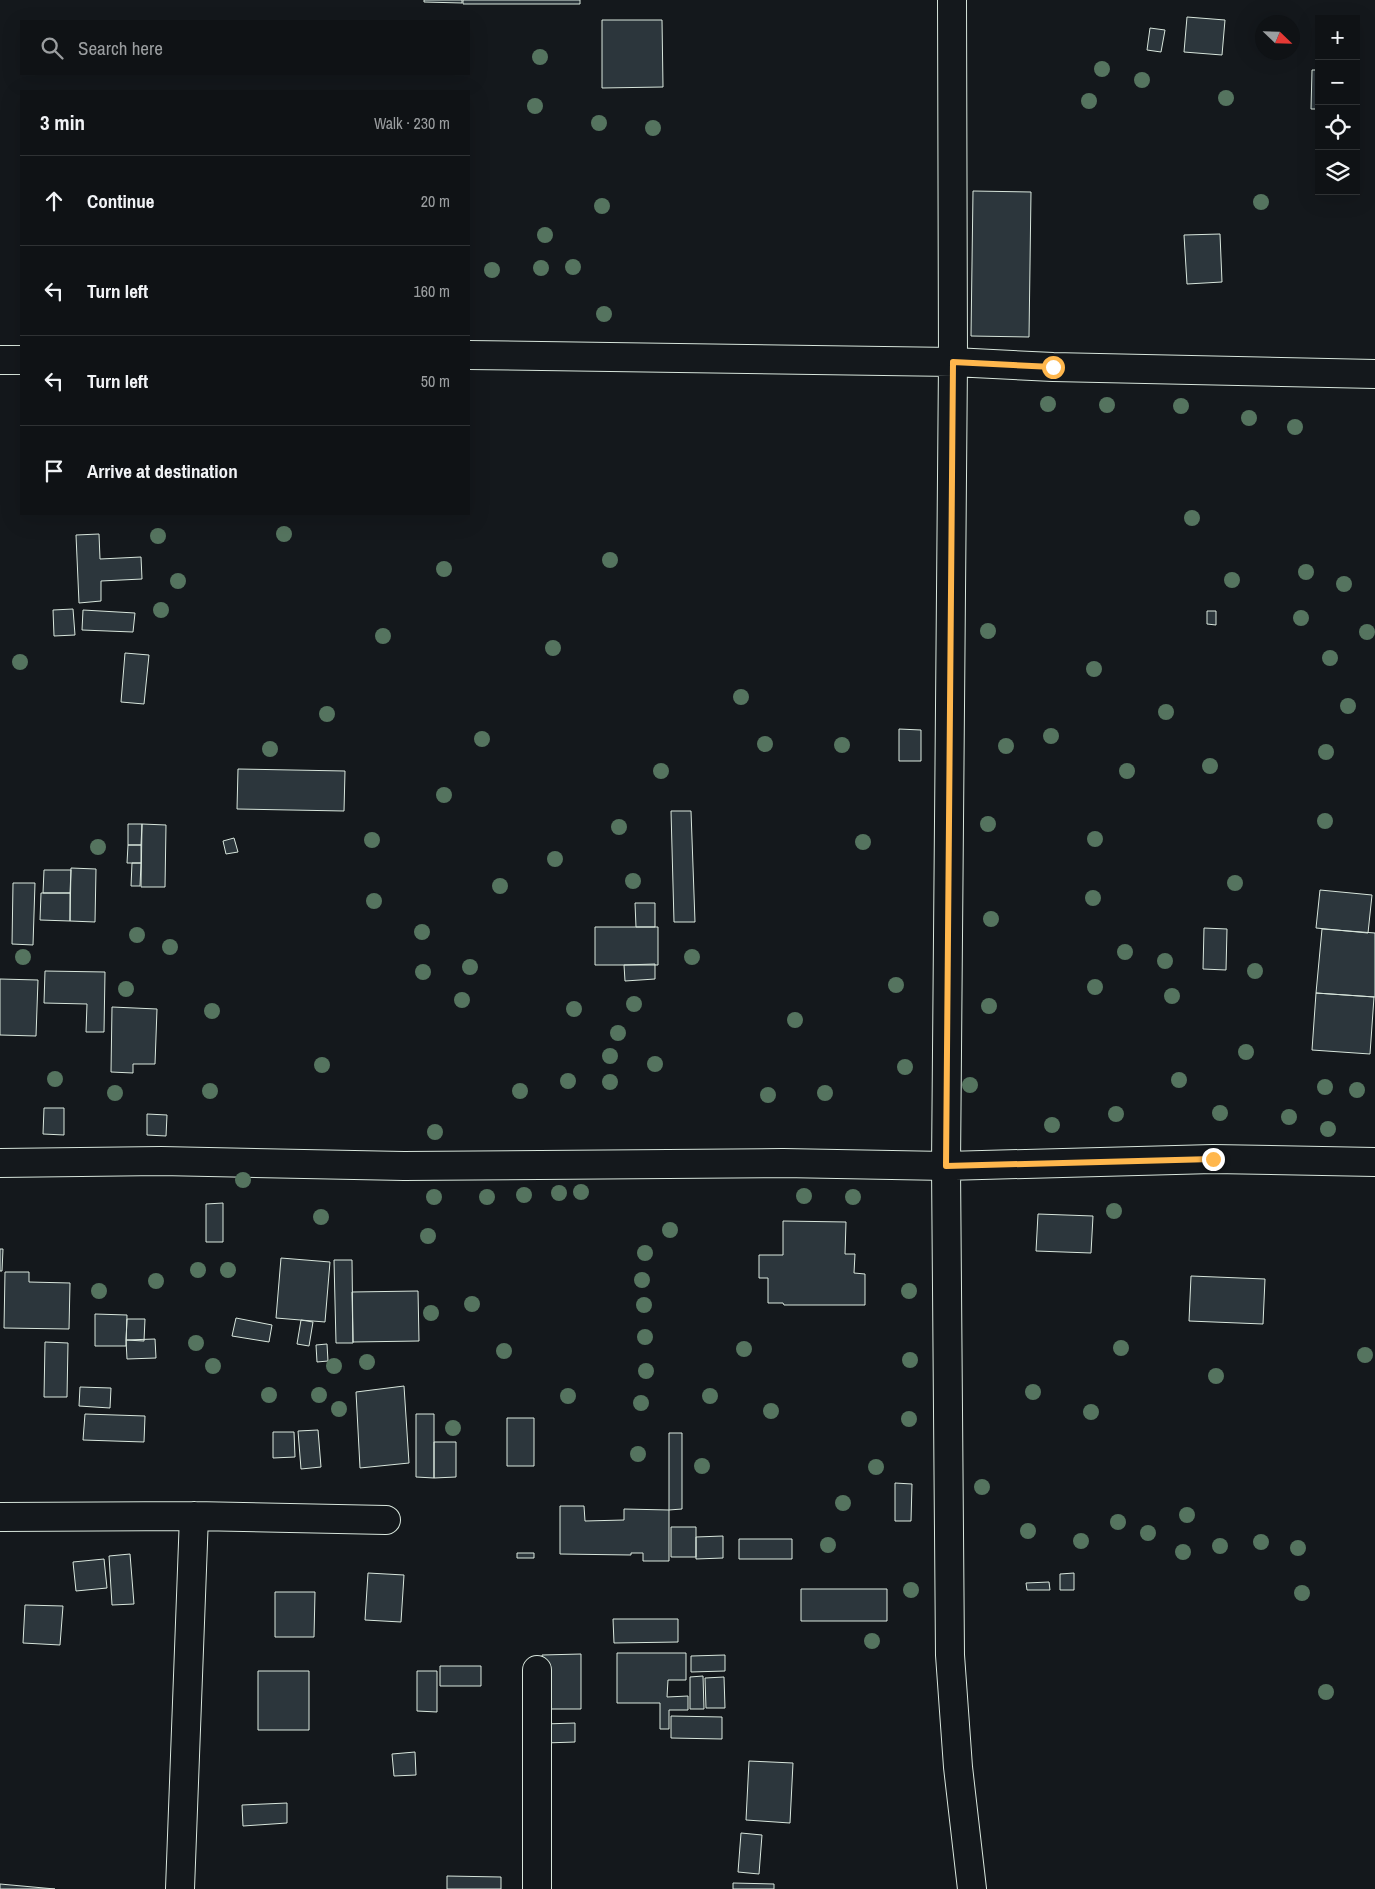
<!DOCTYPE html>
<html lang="en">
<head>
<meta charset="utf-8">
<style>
  body { margin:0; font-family:"Archivo Narrow",sans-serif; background:#181b1e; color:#f1f3f6 }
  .controls { position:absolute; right:15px; top:15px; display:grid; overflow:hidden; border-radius:0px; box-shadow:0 5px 20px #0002 }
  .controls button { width:45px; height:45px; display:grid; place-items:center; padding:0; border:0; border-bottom:1px solid #2f3234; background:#0f1215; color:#f1f3f6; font:25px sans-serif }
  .compass { position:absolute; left:1255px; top:15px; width:45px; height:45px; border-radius:50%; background:#0f1215; box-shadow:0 5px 20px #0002; rotate:113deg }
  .stop { position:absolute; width:15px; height:15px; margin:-11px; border:4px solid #ffb74d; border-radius:50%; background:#fff }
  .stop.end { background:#ffb74d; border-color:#fff; box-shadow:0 1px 5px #0008 }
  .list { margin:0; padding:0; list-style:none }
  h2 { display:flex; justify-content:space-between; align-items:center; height:65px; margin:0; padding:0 20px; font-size:21px }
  h2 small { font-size:16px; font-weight:400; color:#9b9ea0 }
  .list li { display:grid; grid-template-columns:32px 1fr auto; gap:15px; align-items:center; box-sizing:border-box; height:90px; padding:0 20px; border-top:1px solid #2f3234 }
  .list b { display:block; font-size:19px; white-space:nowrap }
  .list em { font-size:16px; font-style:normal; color:#9b9ea0 }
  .icon { flex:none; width:28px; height:28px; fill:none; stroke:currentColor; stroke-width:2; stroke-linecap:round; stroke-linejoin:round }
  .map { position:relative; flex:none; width:1375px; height:1889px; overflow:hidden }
  .search { position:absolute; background:#0f1215; box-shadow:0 5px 20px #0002; left:20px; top:20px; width:450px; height:55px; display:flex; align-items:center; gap:12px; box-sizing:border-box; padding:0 18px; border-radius:0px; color:#9b9ea0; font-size:19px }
  .panel { position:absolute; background:#0f1215; box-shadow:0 5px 20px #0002; left:20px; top:90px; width:450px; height:425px; border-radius:0px }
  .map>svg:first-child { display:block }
  .building { fill:#2c363c; stroke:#d8e6dc }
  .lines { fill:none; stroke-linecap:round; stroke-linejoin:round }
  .minor-casing { stroke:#d8e6dc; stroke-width:30 }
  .minor { stroke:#14181c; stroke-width:28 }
  .tree { fill:#55745f }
  .route { stroke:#ffb74d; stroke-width:6 }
</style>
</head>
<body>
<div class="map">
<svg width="1375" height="1889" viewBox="0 0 1375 1889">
  <rect width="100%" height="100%" fill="#14181c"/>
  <path class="building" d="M424,0H462V3L424,2Z
    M463,0H580V4H463Z
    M1187,17L1225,20L1222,55L1184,52Z
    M602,20H662L663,87L602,88Z
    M1150,28L1165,30L1161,52L1147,50Z
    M1312,70H1319V109H1311Z
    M973,191L1031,192L1029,337L971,336Z
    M1220,234L1222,282L1187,284L1184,235Z
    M99,534L100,559L141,557L142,579L101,581V601L79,603L76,535Z
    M73,609L75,635L54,636L53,610Z
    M83,610L135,613L133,632L82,630Z
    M1207,611H1216V625L1207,624Z
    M125,653L149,655L144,704L121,702Z
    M899,729L921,730V761H899Z
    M238,769L345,771L344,811L237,809Z
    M671,811H691L695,922H674Z
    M128,824H142L141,845H128Z
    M142,824L166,825L165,887H141Z
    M234,838L238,852L226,854L223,841Z
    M128,845H141V863H127Z
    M132,863H141L140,886H131Z
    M71,868L96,869L95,922L70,921Z
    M44,870H71L70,893H43Z
    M13,883H35L33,945L12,944Z
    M1320,890L1372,895L1368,933L1316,928Z
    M41,893H70V921L40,920Z
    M635,903H655V927H636Z
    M595,927H658V965H595Z
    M1204,928L1227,929L1226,970L1203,969Z
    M1322,929L1375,933V997L1316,993Z
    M655,964V979L625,981L624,965Z
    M45,971L105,972L104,1032H86L87,1004L44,1003Z
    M0,979L38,980L36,1036L0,1035Z
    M1316,993L1374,997L1370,1054L1312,1050Z
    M112,1007L157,1009L155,1064H133V1073L111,1072Z
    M44,1108H64V1135L43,1134Z
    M147,1114L167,1115L166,1136L147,1135Z
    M223,1203V1242H206V1204Z
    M1038,1214L1093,1216L1091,1253L1036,1251Z
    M783,1221L846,1222L845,1254H855L854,1273L865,1274V1305H784L783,1303H768V1278H759V1255H783Z
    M0,1249H3L2,1271H0Z
    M281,1258L330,1262L325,1322L276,1318Z
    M334,1260H352L353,1343H336Z
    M5,1272H29V1282L70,1283L69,1329L4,1328Z
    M1191,1276L1265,1279L1263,1324L1189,1321Z
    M418,1291L419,1341L353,1342L352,1292Z
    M95,1314L127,1315L126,1346H95Z
    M236,1318L272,1325L269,1342L232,1336Z
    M127,1319H145L144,1341L126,1340Z
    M301,1320L313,1322L309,1346L297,1344Z
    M155,1339L156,1358L127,1359L126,1340Z
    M45,1342L68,1343L67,1397H44Z
    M327,1344L328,1361L317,1362L316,1345Z
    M404,1386L409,1463L360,1468L356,1392Z
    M80,1387L111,1388L110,1408L79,1406Z
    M85,1414L145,1416L144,1442L83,1440Z
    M416,1414H434V1478L416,1477Z
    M507,1418H534V1466H507Z
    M318,1430L321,1467L301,1469L298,1431Z
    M273,1432H294L295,1457L273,1458Z
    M669,1433H682V1509L669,1510Z
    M434,1442H456V1477L434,1478Z
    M895,1483L912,1484L911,1521H895Z
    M560,1506H584L585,1521L624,1520V1509L669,1510V1561H643V1553H631V1555L560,1554Z
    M671,1527H696V1557H671Z
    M723,1536V1558L696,1559V1537Z
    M739,1539H792V1559H739Z
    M517,1553H534V1558H517Z
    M130,1554L134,1604L112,1605L109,1556Z
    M104,1559L107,1588L76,1591L73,1562Z
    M368,1573L404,1575L401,1622L365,1620Z
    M1074,1573V1590H1060V1574Z
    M1049,1582L1050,1590H1027L1026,1583Z
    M801,1589H887V1621H801Z
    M275,1592H315L314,1637H275Z
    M25,1605L63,1606L60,1645L23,1643Z
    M613,1619H678V1642L614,1643Z
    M617,1653H686V1680H668L667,1697L688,1696V1710H669V1729H660V1703H617Z
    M581,1654V1709H543L542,1655Z
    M725,1655V1671L691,1672V1656Z
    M440,1666H481V1686H440Z
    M258,1671H309V1730H258Z
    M417,1671H437V1712L417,1711Z
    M703,1676L704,1709H690V1677Z
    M724,1677L725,1708H706L705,1678Z
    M671,1716L722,1717V1739L671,1738Z
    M575,1723V1742L545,1743L544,1724Z
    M415,1752L416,1775L394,1776L392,1754Z
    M749,1761L793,1763L790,1823L746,1820Z
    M287,1803V1823L243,1826L242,1805Z
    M741,1833L762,1835L759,1874L738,1872Z
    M447,1876L501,1877V1889H447Z
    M733,1883L774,1884V1889H733Z
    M0,1884L55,1889H0Z"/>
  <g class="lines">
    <g class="minor-casing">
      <path id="minor" d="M952,0L953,362L946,1166L950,1655L958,1767L972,1889
        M469,355L953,362L1053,367L1375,374
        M0,360H21
        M0,1163L161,1161L404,1166L783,1163L946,1166L1213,1159L1375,1162
        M0,1517L194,1516L386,1520
        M180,1889L194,1516
        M537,1889V1670"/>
    </g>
    <use href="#minor" class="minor"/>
  </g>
  <g class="tree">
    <circle cx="540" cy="57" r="8"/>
    <circle cx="1102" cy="69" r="8"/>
    <circle cx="1142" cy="80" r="8"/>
    <circle cx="1226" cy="98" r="8"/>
    <circle cx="1089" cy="101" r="8"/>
    <circle cx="535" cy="106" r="8"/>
    <circle cx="599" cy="123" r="8"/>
    <circle cx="653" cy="128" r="8"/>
    <circle cx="1261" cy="202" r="8"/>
    <circle cx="602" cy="206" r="8"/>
    <circle cx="545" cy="235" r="8"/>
    <circle cx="573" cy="267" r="8"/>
    <circle cx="541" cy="268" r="8"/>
    <circle cx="492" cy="270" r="8"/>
    <circle cx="604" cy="314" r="8"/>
    <circle cx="1048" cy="404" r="8"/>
    <circle cx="1107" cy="405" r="8"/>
    <circle cx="1181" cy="406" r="8"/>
    <circle cx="1249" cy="418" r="8"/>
    <circle cx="1295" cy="427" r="8"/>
    <circle cx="1192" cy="518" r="8"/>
    <circle cx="284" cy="534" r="8"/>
    <circle cx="158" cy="536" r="8"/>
    <circle cx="610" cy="560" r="8"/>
    <circle cx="444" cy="569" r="8"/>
    <circle cx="1306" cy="572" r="8"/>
    <circle cx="1232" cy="580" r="8"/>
    <circle cx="178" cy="581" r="8"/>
    <circle cx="1344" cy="584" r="8"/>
    <circle cx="161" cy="610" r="8"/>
    <circle cx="1301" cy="618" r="8"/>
    <circle cx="988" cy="631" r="8"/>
    <circle cx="1367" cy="632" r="8"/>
    <circle cx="383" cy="636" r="8"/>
    <circle cx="553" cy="648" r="8"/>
    <circle cx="1330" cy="658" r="8"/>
    <circle cx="20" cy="662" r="8"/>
    <circle cx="1094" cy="669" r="8"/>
    <circle cx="741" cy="697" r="8"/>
    <circle cx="1348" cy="706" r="8"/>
    <circle cx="1166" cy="712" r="8"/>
    <circle cx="327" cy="714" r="8"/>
    <circle cx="1051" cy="736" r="8"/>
    <circle cx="482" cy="739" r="8"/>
    <circle cx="765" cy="744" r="8"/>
    <circle cx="842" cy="745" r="8"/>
    <circle cx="1006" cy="746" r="8"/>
    <circle cx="270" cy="749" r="8"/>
    <circle cx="1326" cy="752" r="8"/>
    <circle cx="1210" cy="766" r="8"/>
    <circle cx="661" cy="771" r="8"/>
    <circle cx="1127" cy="771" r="8"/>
    <circle cx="444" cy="795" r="8"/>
    <circle cx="1325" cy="821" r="8"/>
    <circle cx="988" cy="824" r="8"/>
    <circle cx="619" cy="827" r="8"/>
    <circle cx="1095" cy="839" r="8"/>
    <circle cx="372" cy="840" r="8"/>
    <circle cx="863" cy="842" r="8"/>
    <circle cx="98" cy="847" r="8"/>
    <circle cx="555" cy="859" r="8"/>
    <circle cx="633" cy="881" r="8"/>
    <circle cx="1235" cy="883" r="8"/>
    <circle cx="500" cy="886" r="8"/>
    <circle cx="1093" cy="898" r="8"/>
    <circle cx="374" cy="901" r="8"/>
    <circle cx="991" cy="919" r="8"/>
    <circle cx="422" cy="932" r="8"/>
    <circle cx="137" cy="935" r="8"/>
    <circle cx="170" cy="947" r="8"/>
    <circle cx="1125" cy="952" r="8"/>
    <circle cx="23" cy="957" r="8"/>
    <circle cx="692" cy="957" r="8"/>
    <circle cx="1165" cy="961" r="8"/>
    <circle cx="470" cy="967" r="8"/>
    <circle cx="1255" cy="971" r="8"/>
    <circle cx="423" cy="972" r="8"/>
    <circle cx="896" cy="985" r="8"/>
    <circle cx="1095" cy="987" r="8"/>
    <circle cx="126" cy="989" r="8"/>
    <circle cx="1172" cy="996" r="8"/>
    <circle cx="462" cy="1000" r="8"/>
    <circle cx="634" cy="1004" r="8"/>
    <circle cx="989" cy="1006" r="8"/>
    <circle cx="574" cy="1009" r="8"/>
    <circle cx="212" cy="1011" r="8"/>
    <circle cx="795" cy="1020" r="8"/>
    <circle cx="618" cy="1033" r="8"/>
    <circle cx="1246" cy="1052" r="8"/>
    <circle cx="610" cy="1056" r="8"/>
    <circle cx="655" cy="1064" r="8"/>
    <circle cx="322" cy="1065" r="8"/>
    <circle cx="905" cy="1067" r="8"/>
    <circle cx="55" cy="1079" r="8"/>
    <circle cx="1179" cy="1080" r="8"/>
    <circle cx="568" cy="1081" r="8"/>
    <circle cx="610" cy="1082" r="8"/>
    <circle cx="970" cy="1085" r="8"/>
    <circle cx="1325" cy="1087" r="8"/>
    <circle cx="1357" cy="1090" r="8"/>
    <circle cx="210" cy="1091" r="8"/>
    <circle cx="520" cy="1091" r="8"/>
    <circle cx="115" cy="1093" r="8"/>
    <circle cx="825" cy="1093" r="8"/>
    <circle cx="768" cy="1095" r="8"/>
    <circle cx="1220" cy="1113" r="8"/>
    <circle cx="1116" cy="1114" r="8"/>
    <circle cx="1289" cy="1117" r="8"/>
    <circle cx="1052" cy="1125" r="8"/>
    <circle cx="1328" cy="1129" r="8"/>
    <circle cx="435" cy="1132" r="8"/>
    <circle cx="243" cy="1180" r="8"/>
    <circle cx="581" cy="1192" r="8"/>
    <circle cx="559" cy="1193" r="8"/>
    <circle cx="524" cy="1195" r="8"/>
    <circle cx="804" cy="1196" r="8"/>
    <circle cx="434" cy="1197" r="8"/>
    <circle cx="487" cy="1197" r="8"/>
    <circle cx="853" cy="1197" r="8"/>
    <circle cx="1114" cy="1211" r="8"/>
    <circle cx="321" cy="1217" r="8"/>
    <circle cx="670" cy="1230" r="8"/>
    <circle cx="428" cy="1236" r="8"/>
    <circle cx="645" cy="1253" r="8"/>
    <circle cx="198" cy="1270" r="8"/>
    <circle cx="228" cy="1270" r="8"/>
    <circle cx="642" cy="1280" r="8"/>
    <circle cx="156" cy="1281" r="8"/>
    <circle cx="99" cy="1291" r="8"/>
    <circle cx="909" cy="1291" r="8"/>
    <circle cx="472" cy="1304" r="8"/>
    <circle cx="644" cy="1305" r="8"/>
    <circle cx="431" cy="1313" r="8"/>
    <circle cx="645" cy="1337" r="8"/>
    <circle cx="196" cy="1343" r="8"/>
    <circle cx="1121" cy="1348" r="8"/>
    <circle cx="744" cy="1349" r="8"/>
    <circle cx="504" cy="1351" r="8"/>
    <circle cx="1365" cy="1355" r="8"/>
    <circle cx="910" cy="1360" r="8"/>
    <circle cx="367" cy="1362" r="8"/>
    <circle cx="213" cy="1366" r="8"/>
    <circle cx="334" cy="1366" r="8"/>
    <circle cx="646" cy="1371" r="8"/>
    <circle cx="1216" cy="1376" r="8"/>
    <circle cx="1033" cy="1392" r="8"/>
    <circle cx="269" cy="1395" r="8"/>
    <circle cx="319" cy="1395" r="8"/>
    <circle cx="568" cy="1396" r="8"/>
    <circle cx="710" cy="1396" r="8"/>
    <circle cx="641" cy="1403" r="8"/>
    <circle cx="339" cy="1409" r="8"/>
    <circle cx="771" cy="1411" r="8"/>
    <circle cx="1091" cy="1412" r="8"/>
    <circle cx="909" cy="1419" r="8"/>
    <circle cx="453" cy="1428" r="8"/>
    <circle cx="638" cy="1454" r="8"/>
    <circle cx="702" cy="1466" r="8"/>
    <circle cx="876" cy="1467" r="8"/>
    <circle cx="982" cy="1487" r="8"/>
    <circle cx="843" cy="1503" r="8"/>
    <circle cx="1187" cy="1515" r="8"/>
    <circle cx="1118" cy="1522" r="8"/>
    <circle cx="1028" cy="1531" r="8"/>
    <circle cx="1148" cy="1533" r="8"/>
    <circle cx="1081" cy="1541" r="8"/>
    <circle cx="1261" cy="1542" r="8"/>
    <circle cx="828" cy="1545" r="8"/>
    <circle cx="1220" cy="1546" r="8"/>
    <circle cx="1298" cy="1548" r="8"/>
    <circle cx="1183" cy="1552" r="8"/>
    <circle cx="911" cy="1590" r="8"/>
    <circle cx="1302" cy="1593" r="8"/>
    <circle cx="872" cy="1641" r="8"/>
    <circle cx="1326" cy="1692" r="8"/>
  </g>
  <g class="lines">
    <path class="route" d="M1053,367L953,362L946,1166L1213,1159"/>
  </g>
</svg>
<div class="controls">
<button>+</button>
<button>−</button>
<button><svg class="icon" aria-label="locate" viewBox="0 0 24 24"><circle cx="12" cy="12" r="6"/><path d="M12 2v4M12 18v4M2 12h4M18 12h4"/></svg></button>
<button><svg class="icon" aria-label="layers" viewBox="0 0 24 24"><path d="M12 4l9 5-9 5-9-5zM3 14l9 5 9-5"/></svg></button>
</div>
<svg class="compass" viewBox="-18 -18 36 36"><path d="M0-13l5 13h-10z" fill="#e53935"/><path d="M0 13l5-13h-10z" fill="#9b9ea0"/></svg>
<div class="stop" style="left:1053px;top:367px"></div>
<div class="stop end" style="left:1213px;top:1159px"></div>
<div class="search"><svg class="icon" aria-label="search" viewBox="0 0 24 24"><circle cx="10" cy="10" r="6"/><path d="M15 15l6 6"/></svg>Search here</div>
<section class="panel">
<h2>3 min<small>Walk · 230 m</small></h2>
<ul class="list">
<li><svg class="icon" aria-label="ahead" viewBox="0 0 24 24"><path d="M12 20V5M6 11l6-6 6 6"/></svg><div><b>Continue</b></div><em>20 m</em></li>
<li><svg class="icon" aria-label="left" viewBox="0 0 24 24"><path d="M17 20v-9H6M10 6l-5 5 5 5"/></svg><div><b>Turn left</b></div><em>160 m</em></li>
<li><svg class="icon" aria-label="left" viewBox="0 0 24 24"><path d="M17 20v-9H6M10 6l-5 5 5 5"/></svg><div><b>Turn left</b></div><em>50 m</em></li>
<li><svg class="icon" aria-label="arrive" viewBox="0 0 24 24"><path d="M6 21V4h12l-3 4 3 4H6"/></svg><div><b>Arrive at destination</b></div></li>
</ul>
</section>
</div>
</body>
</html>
